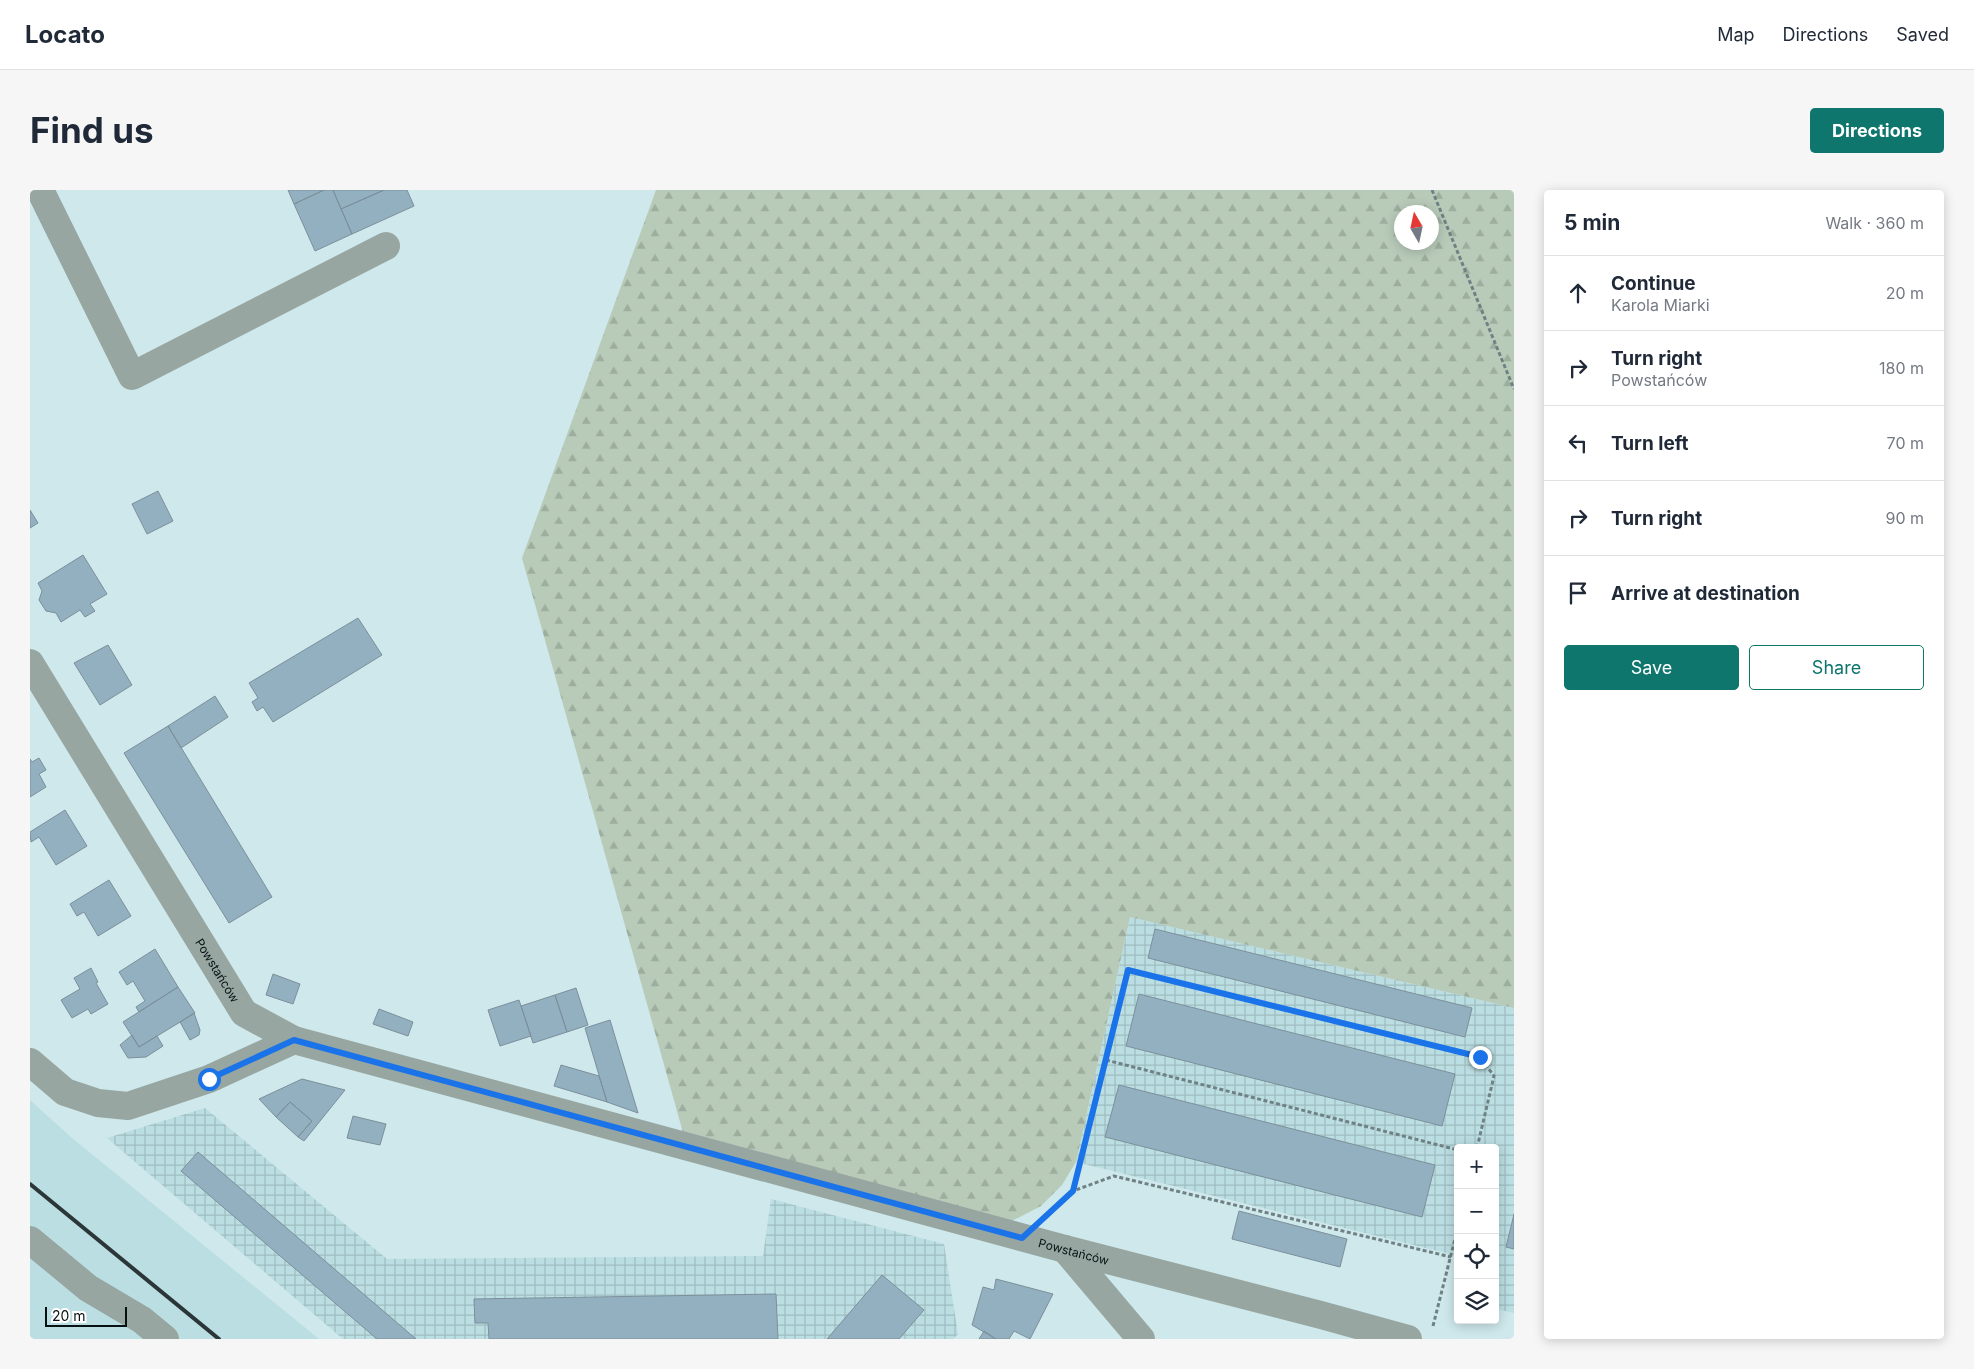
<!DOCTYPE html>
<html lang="en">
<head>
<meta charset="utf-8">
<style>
  body { margin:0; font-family:Inter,sans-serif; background:#f6f6f7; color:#1f2937 }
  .controls { position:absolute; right:15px; bottom:15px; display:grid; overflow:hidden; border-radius:5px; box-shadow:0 2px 12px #0003 }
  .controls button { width:45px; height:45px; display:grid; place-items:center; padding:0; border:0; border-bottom:1px solid #e0e1e3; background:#fff; color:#1f2937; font:25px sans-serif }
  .compass { position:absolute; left:1364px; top:15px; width:45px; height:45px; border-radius:50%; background:#fff; box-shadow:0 2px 12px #0003; rotate:351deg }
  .scale { position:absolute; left:15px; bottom:12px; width:82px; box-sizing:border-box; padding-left:5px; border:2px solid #081112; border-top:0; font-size:14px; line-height:18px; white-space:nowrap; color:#081112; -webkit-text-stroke:4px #fff; paint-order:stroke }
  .stop { position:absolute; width:15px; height:15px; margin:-11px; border:4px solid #1a73e8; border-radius:50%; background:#fff }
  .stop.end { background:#1a73e8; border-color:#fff; box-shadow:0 1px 5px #0008 }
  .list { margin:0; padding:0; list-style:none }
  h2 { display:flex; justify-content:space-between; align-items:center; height:65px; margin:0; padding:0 20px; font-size:21px }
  h2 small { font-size:16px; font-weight:400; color:#747a83 }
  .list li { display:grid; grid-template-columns:32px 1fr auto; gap:15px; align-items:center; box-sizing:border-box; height:75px; padding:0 20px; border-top:1px solid #e0e1e3 }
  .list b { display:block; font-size:19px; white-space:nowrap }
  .list p { margin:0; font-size:16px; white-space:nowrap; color:#747a83 }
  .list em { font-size:16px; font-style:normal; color:#747a83 }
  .actions { display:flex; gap:10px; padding:15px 20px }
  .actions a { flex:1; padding:11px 0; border:1px solid #0f766e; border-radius:5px; text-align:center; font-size:18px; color:#0f766e }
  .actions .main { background:#0f766e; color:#fff }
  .icon { flex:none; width:28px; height:28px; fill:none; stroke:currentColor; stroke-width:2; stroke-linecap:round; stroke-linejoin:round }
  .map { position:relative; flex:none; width:1484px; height:1149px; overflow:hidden; border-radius:5px }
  header { display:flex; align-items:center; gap:30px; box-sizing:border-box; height:70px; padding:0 25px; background:#fff; border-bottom:1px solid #e0e1e3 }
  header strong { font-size:24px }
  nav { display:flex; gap:28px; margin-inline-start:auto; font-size:18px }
  .intro { display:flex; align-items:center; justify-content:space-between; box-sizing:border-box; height:120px; padding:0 30px }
  h1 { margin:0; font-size:35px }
  .button { padding:12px 22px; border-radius:5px; background:#0f766e; color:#fff; font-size:18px; font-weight:700 }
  main { display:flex; gap:30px; padding:0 30px }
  aside { flex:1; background:#fff; border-radius:5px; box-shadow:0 2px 12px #0003 }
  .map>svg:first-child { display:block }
  .built { fill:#bbdee2 }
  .industrial { fill:url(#industrial-grid) }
  .forest { fill:url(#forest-firs); fill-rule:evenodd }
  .building { fill:#93b0c1; stroke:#7c8f9a }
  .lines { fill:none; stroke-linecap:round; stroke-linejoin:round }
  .path { stroke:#6f8183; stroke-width:3; stroke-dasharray:4 2.5; stroke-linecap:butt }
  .minor { stroke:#97a6a1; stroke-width:28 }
  .rail { stroke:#2a3637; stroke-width:4 }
  .route { stroke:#1a73e8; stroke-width:6 }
  .labels { text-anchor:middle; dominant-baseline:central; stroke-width:4; stroke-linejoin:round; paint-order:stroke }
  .street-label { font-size:12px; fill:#081112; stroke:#fff }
</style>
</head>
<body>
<header>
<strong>Locato</strong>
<nav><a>Map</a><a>Directions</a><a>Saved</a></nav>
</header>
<div class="intro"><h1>Find us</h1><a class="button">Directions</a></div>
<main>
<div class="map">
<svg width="1484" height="1149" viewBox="0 0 1484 1149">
  <defs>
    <pattern id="industrial-grid" width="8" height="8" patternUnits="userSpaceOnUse" patternTransform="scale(1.25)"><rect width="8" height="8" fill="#bbdee2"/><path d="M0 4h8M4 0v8" fill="none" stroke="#9fbdc1"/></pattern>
    <pattern id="forest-firs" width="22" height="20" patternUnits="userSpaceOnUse" patternTransform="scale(1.25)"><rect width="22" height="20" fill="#b8cbb9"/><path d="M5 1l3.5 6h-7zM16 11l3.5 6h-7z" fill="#9dad9e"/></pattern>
  </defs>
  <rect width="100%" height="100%" fill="#cee8eb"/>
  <path class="built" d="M0,910L42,948L289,1149H0Z"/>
  <path class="industrial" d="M1100,727L1484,818V1123L1465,1119V958H1428V1066L1046,972Z
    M175,918L357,1069L733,1066L741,1009L914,1054L928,1144L923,1149H313L77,948Z"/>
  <path class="forest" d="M626,0H1484V818L1100,727L1046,972L1032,995L1011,1016L980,1032L654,946L492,368ZM1372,22H1402V52H1372Z"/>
  <path class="building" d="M258,0H294L264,14Z
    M294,0H303L322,44L285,61L264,14Z
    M303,0H354L311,19Z
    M354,0H377L384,16L322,44L311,19Z
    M128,301L143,331L117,344L102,314Z
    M0,320L8,333L0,338Z
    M53,365L77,404L60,414L65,421L55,427L50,420L31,432L26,423L16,421L9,410L12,401L8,393Z
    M328,428L352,465L243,532L233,517L227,521L222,512L228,508L219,493Z
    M78,455L102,495L70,515L44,473Z
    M185,506L198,527L151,558L138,536Z
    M138,536L242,707L199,733L94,563Z
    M9,568L16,580L9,584L16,597L0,607V569L2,572Z
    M35,620L57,656L26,675L9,647L1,652L0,642Z
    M79,690L101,726L68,746L54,722L47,726L40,714Z
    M1125,739L1442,818L1435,847L1118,768Z
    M125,759L148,797L109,822L106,817L115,811L103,791L97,795L89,782Z
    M61,778L68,792L66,793L78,814L61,824L58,819L42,828L31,810L50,799L44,788Z
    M243,784L270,794L263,814L236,805Z
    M148,797L165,823L109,857L93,832Z
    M546,798L558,835L537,842L525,805Z
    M1109,804L1425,884L1412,936L1096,856Z
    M525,805L537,842L503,853L491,816Z
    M489,810L501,846L470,856L458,820Z
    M349,819L383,832L378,846L343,834Z
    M164,823L170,840L169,845L160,850L150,832Z
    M580,830L608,923L577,912L555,838Z
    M102,845L109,857L127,846L133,856L116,867L98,868L90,855Z
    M531,875L569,886L577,912L524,896Z
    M272,889L315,900L274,951L268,947L282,931L260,912L246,927L229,909Z
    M1089,895L1405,975L1392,1027L1075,947Z
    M260,912L282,931L268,947L246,927Z
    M323,926L356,934L350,955L317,948Z
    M168,962L386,1149H347L151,981Z
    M1209,1021L1317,1049L1310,1077L1202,1049Z
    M1484,1024V1059L1476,1057Z
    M852,1085L894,1120L869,1149H797Z
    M966,1089L1023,1104L1000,1149L984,1141L979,1149H966L942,1135L953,1097L964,1100Z
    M746,1104L748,1149H459L458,1133H445L444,1109Z
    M954,1141L966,1149H949Z"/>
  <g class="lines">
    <path class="path" d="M1402,0L1484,199
      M1076,870L1428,960
      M1043,1001L1098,781L1450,867L1464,886L1447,958
      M1017,1025L1043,1001L1084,986L1421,1067
      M1403,1136L1428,1037"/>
    <g class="minor">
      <path d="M10,0L102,186L356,56"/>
      <path id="s1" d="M0,473L214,823L264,850L1035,1059L1291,1125L1378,1149"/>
      <path d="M0,872L35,902L68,913L98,916L179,889L264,850"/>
      <path d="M0,1050L58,1098L112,1130L135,1149"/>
      <path d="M1035,1059L1111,1149"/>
    </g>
    <path class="rail" d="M0,994L189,1149"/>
  </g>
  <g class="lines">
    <path class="route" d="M179,889L264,850L992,1048L1043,1001L1098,780L1450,867"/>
  </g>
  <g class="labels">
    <g class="street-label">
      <text stroke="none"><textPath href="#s1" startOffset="360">Powstańców</textPath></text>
      <text stroke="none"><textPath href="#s1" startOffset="1275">Powstańców</textPath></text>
    </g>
  </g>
</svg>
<div class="controls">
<button>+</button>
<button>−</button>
<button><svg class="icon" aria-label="locate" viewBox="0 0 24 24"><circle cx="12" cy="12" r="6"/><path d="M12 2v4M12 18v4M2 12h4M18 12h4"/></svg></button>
<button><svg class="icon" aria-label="layers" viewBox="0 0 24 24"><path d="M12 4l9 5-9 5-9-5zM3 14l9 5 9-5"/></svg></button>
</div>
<svg class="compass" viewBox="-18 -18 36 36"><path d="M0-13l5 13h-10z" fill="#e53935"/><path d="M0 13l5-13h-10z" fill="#747a83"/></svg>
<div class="scale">20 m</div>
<div class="stop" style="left:179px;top:889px"></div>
<div class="stop end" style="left:1450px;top:867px"></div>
</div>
<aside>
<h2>5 min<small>Walk · 360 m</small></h2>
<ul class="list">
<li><svg class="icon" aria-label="ahead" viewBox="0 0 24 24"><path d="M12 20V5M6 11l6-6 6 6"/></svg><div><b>Continue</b><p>Karola Miarki</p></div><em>20 m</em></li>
<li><svg class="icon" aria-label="right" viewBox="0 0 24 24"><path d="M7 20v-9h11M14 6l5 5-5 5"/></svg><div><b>Turn right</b><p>Powstańców</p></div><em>180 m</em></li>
<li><svg class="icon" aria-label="left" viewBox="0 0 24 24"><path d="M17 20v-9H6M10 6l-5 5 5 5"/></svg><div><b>Turn left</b></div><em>70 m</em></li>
<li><svg class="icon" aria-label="right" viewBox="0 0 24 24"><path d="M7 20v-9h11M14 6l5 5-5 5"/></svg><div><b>Turn right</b></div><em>90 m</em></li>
<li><svg class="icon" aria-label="arrive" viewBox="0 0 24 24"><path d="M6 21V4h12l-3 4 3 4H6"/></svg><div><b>Arrive at destination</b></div></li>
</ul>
<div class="actions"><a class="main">Save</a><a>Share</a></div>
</aside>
</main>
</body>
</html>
